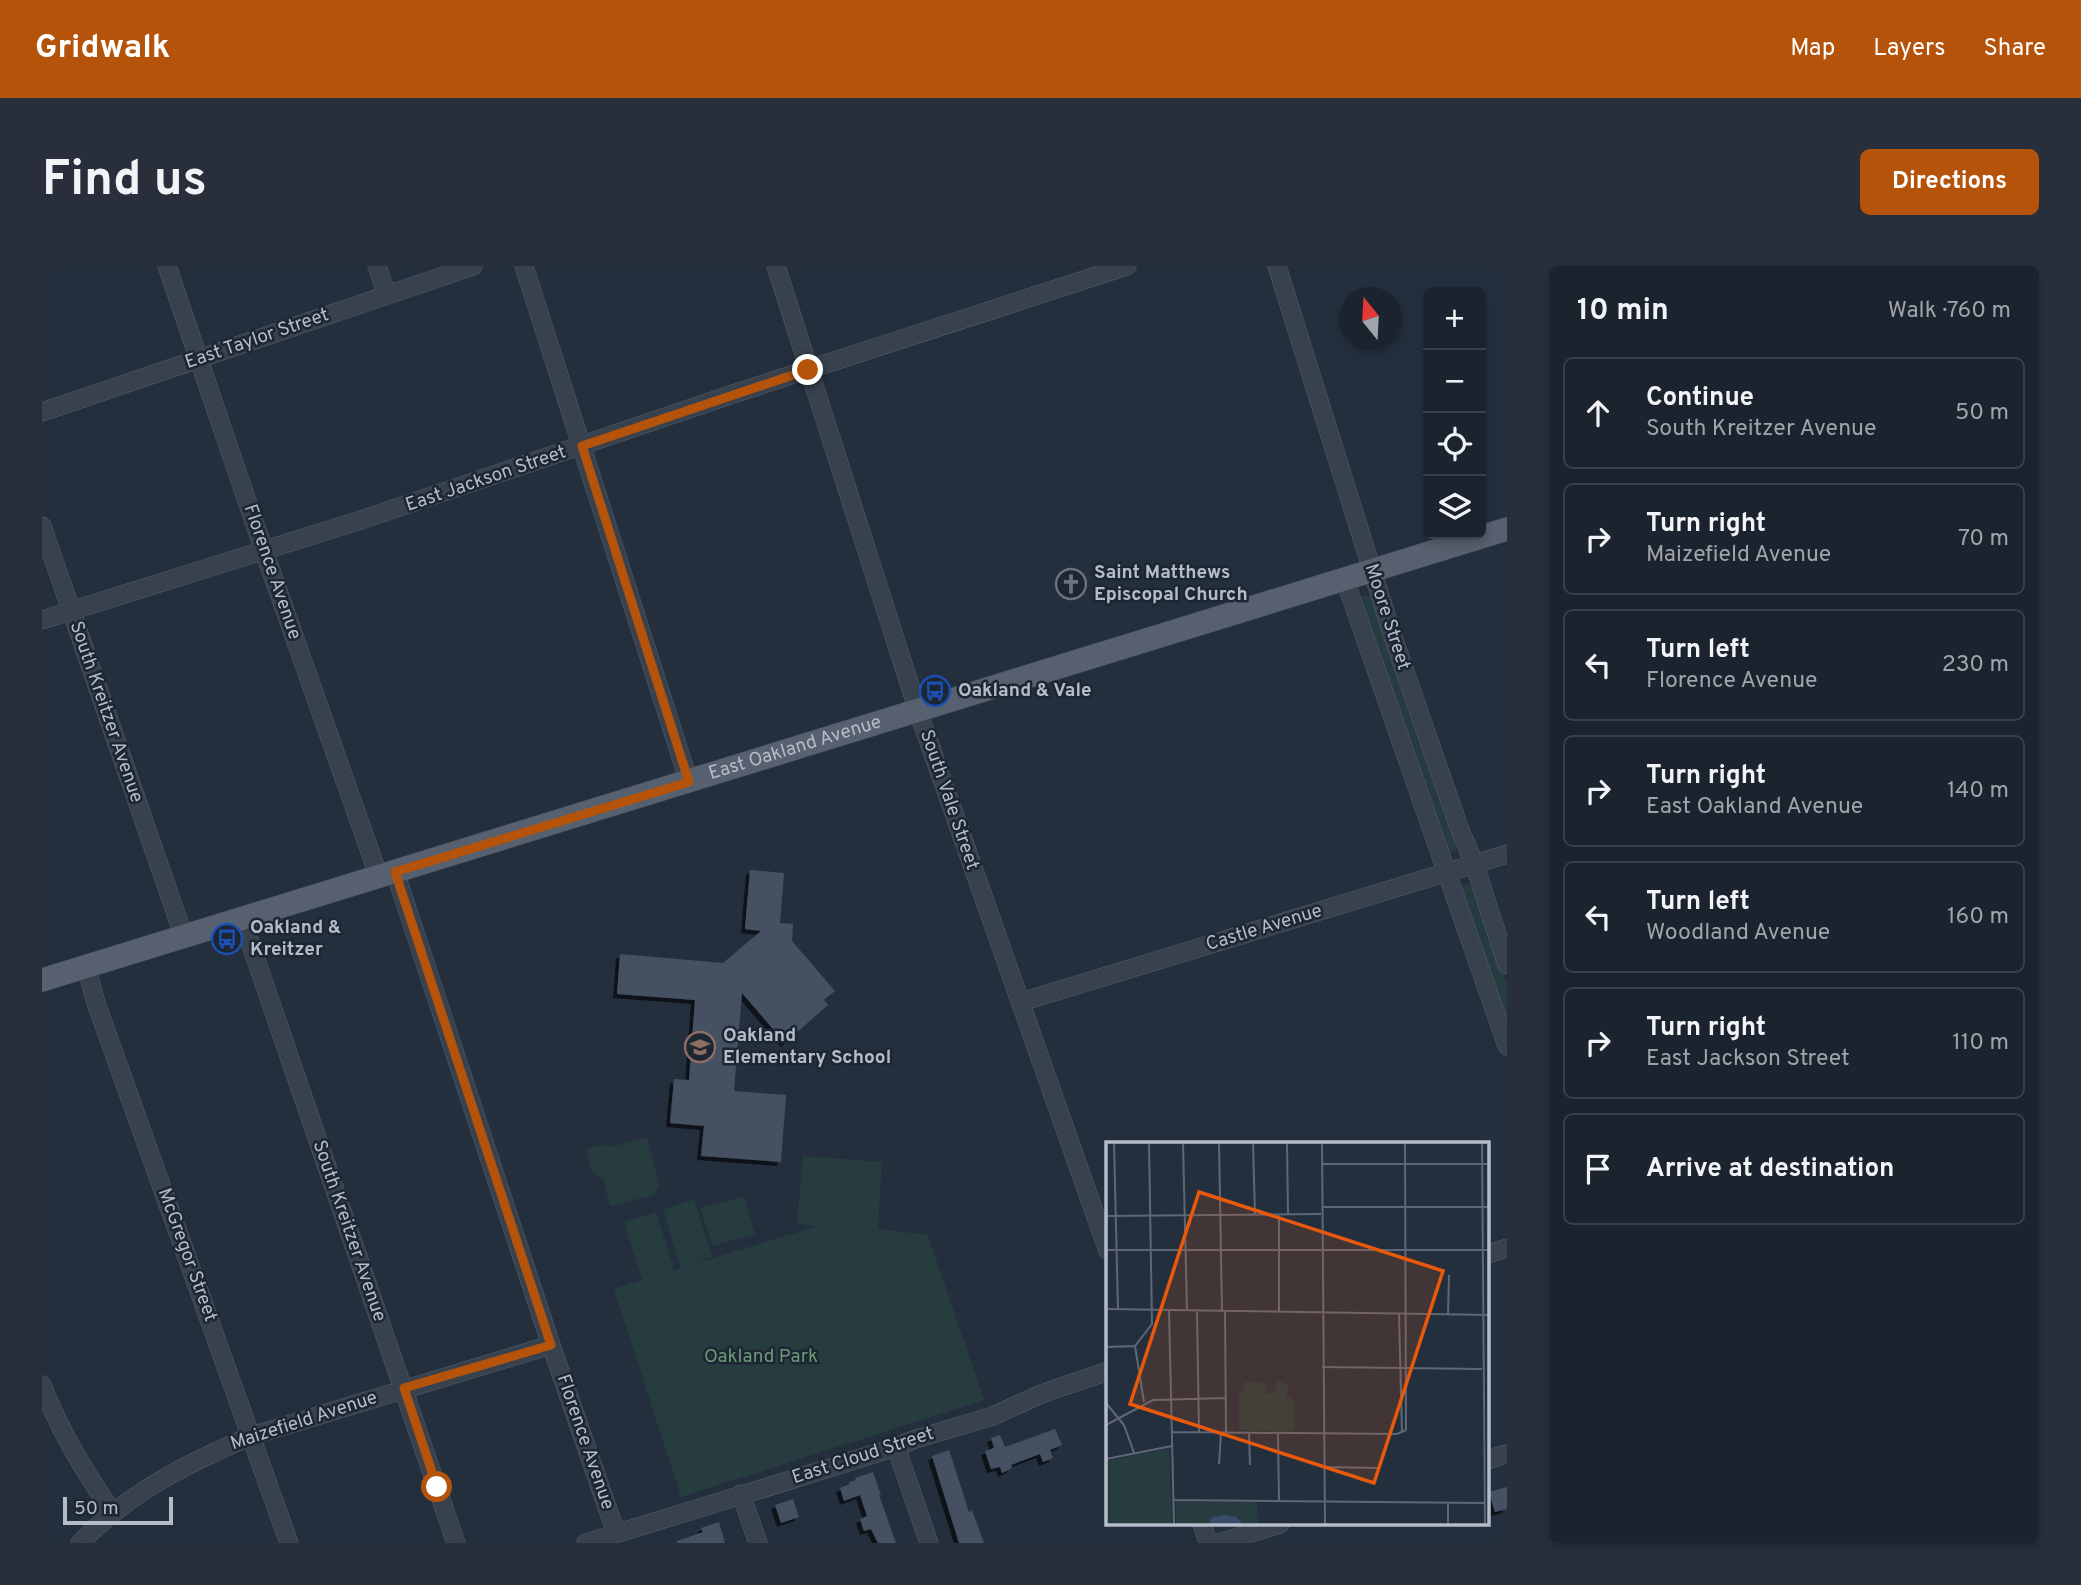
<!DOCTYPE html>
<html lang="en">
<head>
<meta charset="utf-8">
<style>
  body { margin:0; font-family:Overpass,sans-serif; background:#282f3a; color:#f1f3f6 }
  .controls { position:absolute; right:21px; top:21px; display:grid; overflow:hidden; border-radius:10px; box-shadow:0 4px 10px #0003 }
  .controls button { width:63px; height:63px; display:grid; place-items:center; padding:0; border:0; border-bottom:2px solid #39404a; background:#1b232e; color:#f1f3f6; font:35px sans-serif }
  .compass { position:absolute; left:1297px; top:21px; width:63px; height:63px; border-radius:50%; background:#1b232e; box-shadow:0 4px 10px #0003; rotate:342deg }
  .scale { position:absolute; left:21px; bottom:18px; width:110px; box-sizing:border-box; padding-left:7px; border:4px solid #b4bcc9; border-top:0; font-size:19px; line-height:24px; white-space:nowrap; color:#b4bcc9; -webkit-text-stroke:5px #1d2633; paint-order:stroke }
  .stop { position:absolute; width:21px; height:21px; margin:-16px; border:5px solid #b45309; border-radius:50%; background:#fff }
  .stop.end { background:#b45309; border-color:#fff; box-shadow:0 2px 7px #0008 }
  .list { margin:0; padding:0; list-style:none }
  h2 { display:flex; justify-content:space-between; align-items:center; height:91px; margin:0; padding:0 28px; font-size:30px }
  h2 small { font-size:23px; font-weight:400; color:#a0a4aa }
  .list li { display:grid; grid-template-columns:46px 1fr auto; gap:21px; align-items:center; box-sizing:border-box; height:112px; margin:0 14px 14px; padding:0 14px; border:2px solid #39404a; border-radius:10px }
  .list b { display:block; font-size:26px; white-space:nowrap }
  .list p { margin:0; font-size:23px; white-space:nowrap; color:#a0a4aa }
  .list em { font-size:23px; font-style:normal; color:#a0a4aa }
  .icon { flex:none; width:38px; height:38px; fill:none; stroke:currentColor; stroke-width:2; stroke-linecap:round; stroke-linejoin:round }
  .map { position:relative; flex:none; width:1465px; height:1277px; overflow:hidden; border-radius:10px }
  header { display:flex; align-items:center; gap:42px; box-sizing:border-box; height:98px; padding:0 35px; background:#b45309; color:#fff }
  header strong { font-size:33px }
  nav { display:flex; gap:38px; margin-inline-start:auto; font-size:24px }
  .intro { display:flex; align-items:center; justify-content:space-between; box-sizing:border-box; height:168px; padding:0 42px }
  h1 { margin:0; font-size:49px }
  .button { padding:18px 32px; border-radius:10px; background:#b45309; color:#fff; font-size:24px; font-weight:700 }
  main { display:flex; gap:42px; padding:0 42px }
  aside { flex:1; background:#1b232e; border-radius:10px; box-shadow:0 4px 10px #0003 }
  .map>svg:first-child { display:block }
  .green { fill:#263c3f }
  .building { fill:#455162; filter:url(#shadow) }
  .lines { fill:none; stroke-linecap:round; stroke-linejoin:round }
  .minor-casing { stroke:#565f6c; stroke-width:19 }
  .major-casing { stroke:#414a57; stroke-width:24 }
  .minor { stroke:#38414e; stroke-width:18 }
  .major { stroke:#56606e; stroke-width:23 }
  .route { stroke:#b45309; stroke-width:9 }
  .labels { text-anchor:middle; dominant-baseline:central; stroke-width:5; stroke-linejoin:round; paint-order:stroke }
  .street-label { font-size:19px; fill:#b4bcc9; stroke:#1d2633 }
  .poi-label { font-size:19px; font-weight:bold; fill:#b4bcc9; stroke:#1d2633; text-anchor:start }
  .park-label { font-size:19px; fill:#6b9a76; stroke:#1d2633 }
  .inset-road { fill:none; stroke:#5e6776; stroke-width:2 }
  .view { fill:#e8590c; fill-opacity:0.15; stroke:#e8590c; stroke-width:3.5 }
  .inset-edge { fill:none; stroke:#b4bcc9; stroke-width:3.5 }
</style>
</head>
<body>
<header>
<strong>Gridwalk</strong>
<nav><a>Map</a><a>Layers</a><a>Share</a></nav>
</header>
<div class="intro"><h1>Find us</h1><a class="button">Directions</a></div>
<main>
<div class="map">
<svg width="1465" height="1277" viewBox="0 0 1465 1277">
  <defs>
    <filter id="shadow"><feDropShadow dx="-4" dy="4" stdDeviation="0" flood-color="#0009"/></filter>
  </defs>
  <rect width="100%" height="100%" fill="#242f3e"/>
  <path class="green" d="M1321,330H1326L1330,334L1416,580L1411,587H1407L1317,334Z
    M1423,618L1428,619L1432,624L1465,718V764L1417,627L1419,621Z
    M605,871L617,919L612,929L568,940L561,912L551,908L544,883L562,878L569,881Z
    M761,890L840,896L836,963L886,969L942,1134L639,1231L572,1023L600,1014L582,956L614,946L632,1003L626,1006L639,1002L621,944L652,933L670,991L645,1000L776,960L755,958Z
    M702,931L713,968L671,980L658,942Z"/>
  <path class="building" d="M708,604L742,607L738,657L751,658L750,675L793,725L782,734L786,739L743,777L700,727L692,825L744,829L739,896L659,890L662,860L628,857L632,813L647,814L653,734L575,728L578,688L681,697L719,665L703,663Z
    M1013,1163L1020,1179L1008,1184L1011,1192L1001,1196L998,1188L969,1199L970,1202L960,1207L958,1201L949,1203L943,1185L952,1182L949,1172L958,1169L963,1181Z
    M907,1184L927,1246L930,1244L942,1277H917L890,1190Z
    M831,1206L839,1229H837L854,1277H836L829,1263L822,1265L818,1253L825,1250L818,1229L802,1235L798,1222L808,1218L807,1216L814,1214L813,1212Z
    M1465,1221V1243L1453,1246L1447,1226Z
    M751,1233L757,1251L739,1257L733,1239Z
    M677,1256L683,1277H635V1275L661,1266L659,1262Z"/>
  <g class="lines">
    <g class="minor-casing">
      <path id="minor" d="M125,0L222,285L337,611
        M335,0L345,29
        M482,0L647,516
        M734,0L876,445L1066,985
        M1235,0L1350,368L1418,564L1432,597L1465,699
        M0,146L431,0
        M0,260L142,671
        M1303,314L1465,780
        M0,354L319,254L694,127L1085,0
        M353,606L509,1079L574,1267
        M200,653L414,1277
        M44,700L54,737L247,1277
        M979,736L1465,588
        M1446,988L1465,982
        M0,1119C18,1166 43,1206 71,1247
        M854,1181L887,1277
        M1446,1194L1463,1188
        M699,1228L716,1277
        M1160,1258L1166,1277
        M38,1277C86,1227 146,1197 209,1170L509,1079
        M544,1277L800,1198L854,1181L874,1173L951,1150L999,1128L1066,1105
        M1177,1277L1238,1258"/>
    </g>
    <g class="major-casing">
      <g id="major">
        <path id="s1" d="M0,714L1465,263"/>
      </g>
    </g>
    <use href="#minor" class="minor"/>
    <use href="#major" class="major"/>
  </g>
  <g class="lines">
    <path class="route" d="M395,1221L362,1122L509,1079L353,606L647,516L540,180L766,104"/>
  </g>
  <defs>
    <g id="church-ring" transform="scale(1.575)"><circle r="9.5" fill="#1d2633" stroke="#6b7280" stroke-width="1.5"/><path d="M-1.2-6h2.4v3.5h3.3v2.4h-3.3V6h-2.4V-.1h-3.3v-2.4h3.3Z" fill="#6b7280"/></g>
    <g id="bus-ring" transform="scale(1.575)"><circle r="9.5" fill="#1d2633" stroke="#1a4fb4" stroke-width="1.5"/><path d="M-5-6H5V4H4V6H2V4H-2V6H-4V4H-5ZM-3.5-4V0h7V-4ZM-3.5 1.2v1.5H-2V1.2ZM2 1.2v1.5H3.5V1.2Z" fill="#1a4fb4"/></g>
    <g id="school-ring" transform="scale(1.575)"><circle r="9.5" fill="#1d2633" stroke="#8d6e63" stroke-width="1.5"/><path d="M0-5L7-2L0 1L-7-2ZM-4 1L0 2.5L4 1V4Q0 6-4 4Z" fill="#8d6e63"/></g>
  </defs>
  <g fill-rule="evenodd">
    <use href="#church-ring" x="1029" y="318"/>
    <use href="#bus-ring" x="893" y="425"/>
    <use href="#bus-ring" x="185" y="673"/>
    <use href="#school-ring" x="658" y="781"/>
  </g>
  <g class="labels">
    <g class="street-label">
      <text transform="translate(215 73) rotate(-19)">East Taylor Street</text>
      <text transform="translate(444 213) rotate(-19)">East Jackson Street</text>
      <text transform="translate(230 306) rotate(71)">Florence Avenue</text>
      <text transform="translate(1345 351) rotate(72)">Moore Street</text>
      <text transform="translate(64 446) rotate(71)">South Kreitzer Avenue</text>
      <text stroke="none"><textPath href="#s1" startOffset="788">East Oakland Avenue</textPath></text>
      <text transform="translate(907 534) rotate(71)">South Vale Street</text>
      <text transform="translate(1222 662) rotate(-17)">Castle Avenue</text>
      <text transform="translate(307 965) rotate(71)">South Kreitzer Avenue</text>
      <text transform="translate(145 989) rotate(70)">McGregor Street</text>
      <text transform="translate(262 1155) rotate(-18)">Maizefield Avenue</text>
      <text transform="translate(543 1176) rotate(71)">Florence Avenue</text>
      <text transform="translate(821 1190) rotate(-18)">East Cloud Street</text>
    </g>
    <g class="poi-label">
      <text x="1052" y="307">Saint Matthews<tspan x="1052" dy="22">Episcopal Church</tspan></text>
      <text x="916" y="425">Oakland &amp; Vale</text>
      <text x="208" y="662">Oakland &amp;<tspan x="208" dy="22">Kreitzer</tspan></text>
      <text x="681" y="770">Oakland<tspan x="681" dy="22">Elementary School</tspan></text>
    </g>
    <g class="park-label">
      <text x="719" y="1091">Oakland Park</text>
    </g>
  </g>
  <g transform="translate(1064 876)">
    <rect width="383" height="383" fill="#242f3e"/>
    <path d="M172,238L184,244L180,254L188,258L189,289L133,288V250H138V240H144L145,250V240H151L160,242V249L151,250L168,251ZM63,307L66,383H0V319ZM70,360H151L152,383H70Z" fill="#263c3f"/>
    <path d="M119,373L130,375L138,383H102L106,375Z" fill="#394c67"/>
    <path class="inset-road" d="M8,0L12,167M77,0L81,169M113,0L116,169M147,0L149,73M181,0L182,73M216,0L219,383M299,0L300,288M376,0L379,383M216,22H384M216,65H384M0,74L215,72M0,108H384M0,167L384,173M63,168L68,383M91,169L93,290M119,169L120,291M173,170V73M293,172L296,291M342,173L343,133M29,204L38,260M0,205L29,204L46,182L43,0M216,225L376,227M0,261L18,283L28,311M0,283L47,258L120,256M66,290L291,292L300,288M143,291L144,323M172,292L173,359M0,317L66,304M113,322L115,291M218,325L272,326M68,358L379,361M342,361V383"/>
    <path class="view" d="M93,50L337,129L268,341L24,262Z"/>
    <rect width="383" height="383" class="inset-edge"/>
  </g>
</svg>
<div class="controls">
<button>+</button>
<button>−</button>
<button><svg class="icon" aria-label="locate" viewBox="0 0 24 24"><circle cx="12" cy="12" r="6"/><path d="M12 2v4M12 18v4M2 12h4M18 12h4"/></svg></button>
<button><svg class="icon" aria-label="layers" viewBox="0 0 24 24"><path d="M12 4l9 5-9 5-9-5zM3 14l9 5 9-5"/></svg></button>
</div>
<svg class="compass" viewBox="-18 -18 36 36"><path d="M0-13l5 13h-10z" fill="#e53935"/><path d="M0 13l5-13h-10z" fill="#a0a4aa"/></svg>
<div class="scale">50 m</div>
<div class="stop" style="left:395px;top:1221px"></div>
<div class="stop end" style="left:766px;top:104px"></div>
</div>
<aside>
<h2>10 min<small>Walk · 760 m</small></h2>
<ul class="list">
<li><svg class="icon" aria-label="ahead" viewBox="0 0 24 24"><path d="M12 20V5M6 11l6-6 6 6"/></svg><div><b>Continue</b><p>South Kreitzer Avenue</p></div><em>50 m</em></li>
<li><svg class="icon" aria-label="right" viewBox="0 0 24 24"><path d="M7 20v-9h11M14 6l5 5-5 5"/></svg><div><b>Turn right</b><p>Maizefield Avenue</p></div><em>70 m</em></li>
<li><svg class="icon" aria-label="left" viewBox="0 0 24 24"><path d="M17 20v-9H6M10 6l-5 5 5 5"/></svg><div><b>Turn left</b><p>Florence Avenue</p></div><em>230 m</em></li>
<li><svg class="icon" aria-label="right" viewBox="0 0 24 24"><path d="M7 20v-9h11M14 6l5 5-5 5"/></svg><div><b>Turn right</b><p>East Oakland Avenue</p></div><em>140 m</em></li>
<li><svg class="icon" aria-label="left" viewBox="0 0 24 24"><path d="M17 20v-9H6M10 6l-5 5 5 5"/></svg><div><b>Turn left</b><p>Woodland Avenue</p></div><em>160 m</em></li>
<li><svg class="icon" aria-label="right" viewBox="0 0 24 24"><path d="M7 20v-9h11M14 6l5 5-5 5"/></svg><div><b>Turn right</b><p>East Jackson Street</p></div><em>110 m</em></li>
<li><svg class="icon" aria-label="arrive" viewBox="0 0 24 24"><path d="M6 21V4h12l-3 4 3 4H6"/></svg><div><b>Arrive at destination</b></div></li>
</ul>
</aside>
</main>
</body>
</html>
